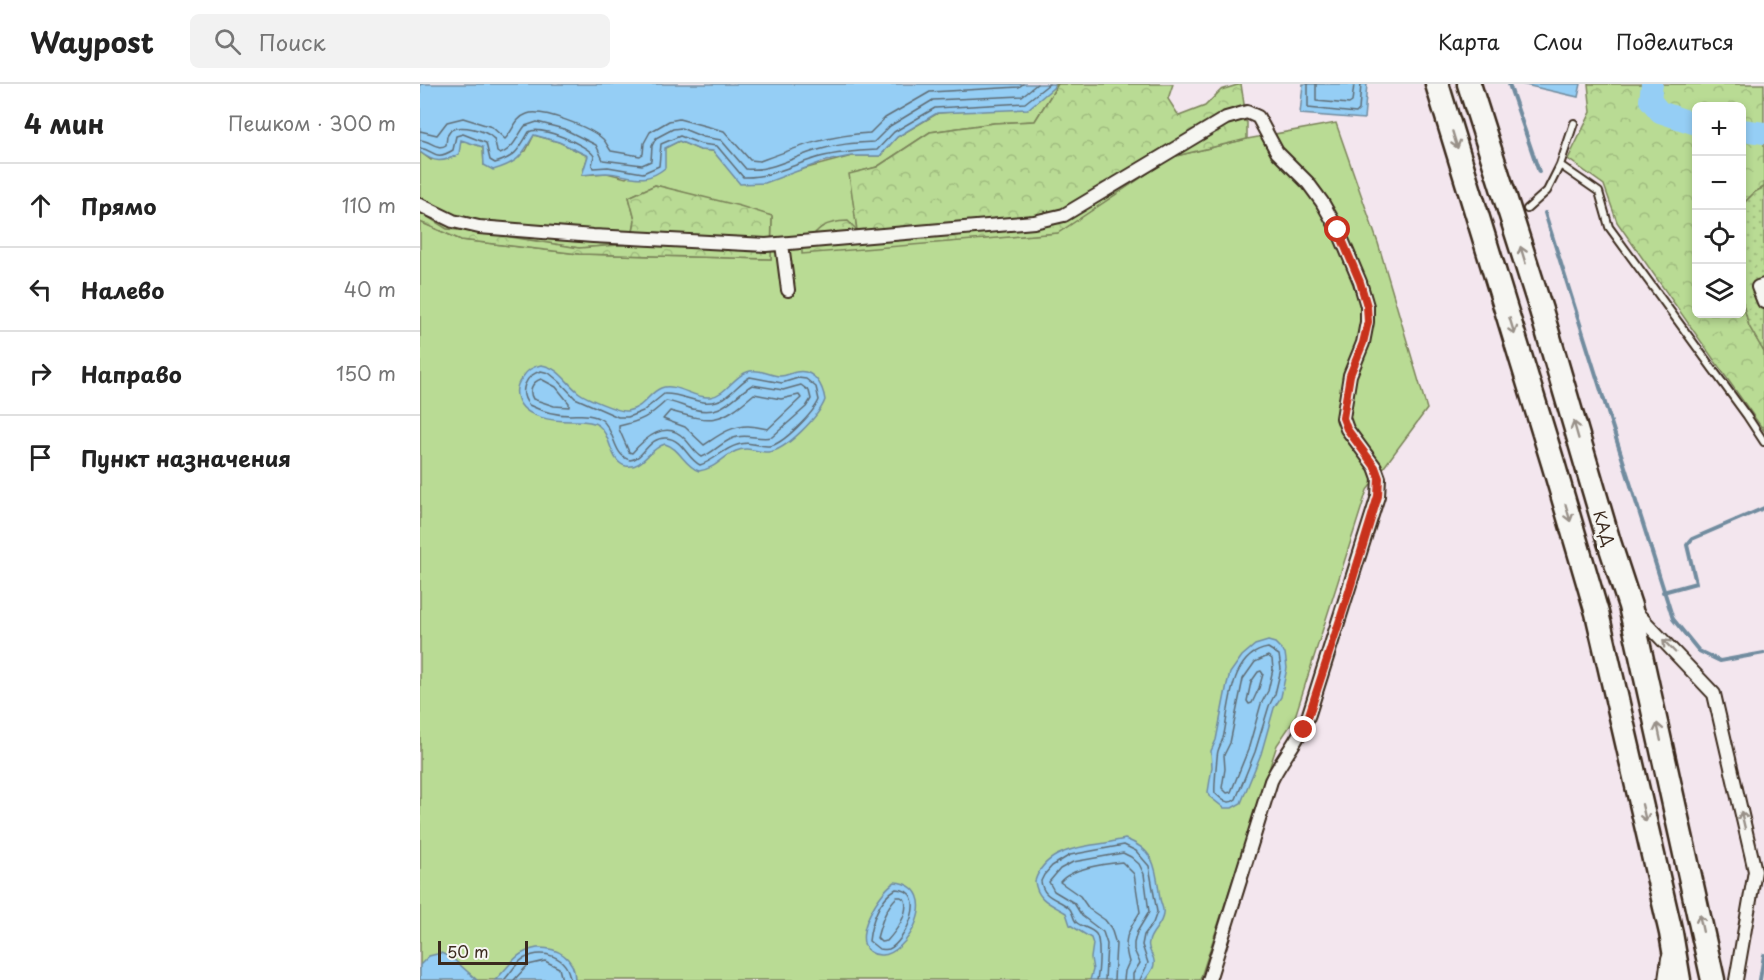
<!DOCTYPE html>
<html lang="ru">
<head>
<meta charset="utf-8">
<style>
  body { margin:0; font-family:"Playpen Sans",sans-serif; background:#f2f2f2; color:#222 }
  .controls { position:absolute; right:18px; top:18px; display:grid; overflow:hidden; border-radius:9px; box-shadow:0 3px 9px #0003 }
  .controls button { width:54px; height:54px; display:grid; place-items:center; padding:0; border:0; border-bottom:2px solid #e0e0e0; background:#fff; color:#222; font:30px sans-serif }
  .scale { position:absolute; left:18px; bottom:15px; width:90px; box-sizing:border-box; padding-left:6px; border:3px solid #3b2a1e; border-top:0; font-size:16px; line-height:21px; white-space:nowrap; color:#3b2a1e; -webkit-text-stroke:4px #f6f6f2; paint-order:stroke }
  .stop { position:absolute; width:18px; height:18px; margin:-14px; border:4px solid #c8321e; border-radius:50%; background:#fff }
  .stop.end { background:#c8321e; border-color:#fff; box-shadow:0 2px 6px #0008 }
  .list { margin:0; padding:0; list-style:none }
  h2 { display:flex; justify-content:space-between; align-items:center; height:78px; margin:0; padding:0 24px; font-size:26px }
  h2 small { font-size:20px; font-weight:400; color:#767676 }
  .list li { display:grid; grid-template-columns:39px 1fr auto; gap:18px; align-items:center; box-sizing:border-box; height:84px; padding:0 24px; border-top:2px solid #e0e0e0 }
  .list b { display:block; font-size:22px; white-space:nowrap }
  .list em { font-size:20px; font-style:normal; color:#767676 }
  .icon { flex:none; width:33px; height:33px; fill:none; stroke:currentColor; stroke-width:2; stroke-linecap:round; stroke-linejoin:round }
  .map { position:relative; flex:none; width:1344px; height:896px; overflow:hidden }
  header { display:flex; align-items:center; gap:36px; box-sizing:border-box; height:84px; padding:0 30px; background:#fff; border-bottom:2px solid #e0e0e0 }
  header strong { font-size:28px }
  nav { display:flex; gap:33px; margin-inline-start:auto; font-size:21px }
  .search { width:420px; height:54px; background:#f2f2f2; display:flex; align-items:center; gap:15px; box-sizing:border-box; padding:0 21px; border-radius:9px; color:#767676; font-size:22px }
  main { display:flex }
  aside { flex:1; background:#fff }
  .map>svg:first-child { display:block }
  .grass { fill:#b9db94; stroke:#7a8259; stroke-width:1.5 }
  .forest { fill:url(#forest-crowns); stroke:#7a8259; stroke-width:1.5 }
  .garden { fill:url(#garden-dots); stroke:#7a8259; stroke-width:1.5 }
  .water { fill:#95cef5; stroke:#718c9f; stroke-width:1.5 }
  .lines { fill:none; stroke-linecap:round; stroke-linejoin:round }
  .shore { stroke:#5f6c74; stroke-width:1.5 }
  .stream { stroke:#718c9f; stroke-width:4 }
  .river { stroke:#95cef5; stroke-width:22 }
  .service-casing { stroke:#3b2a1e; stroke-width:10 }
  .minor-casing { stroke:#3b2a1e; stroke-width:16 }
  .motorway-casing { stroke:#3b2a1e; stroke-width:27 }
  .service { stroke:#f6f6f2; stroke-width:6 }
  .minor { stroke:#f6f6f2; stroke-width:12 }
  .motorway { stroke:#f6f6f2; stroke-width:22 }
  .oneway { stroke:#989088 }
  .route { stroke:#c8321e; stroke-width:8 }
  .labels { text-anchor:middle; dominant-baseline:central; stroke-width:6; stroke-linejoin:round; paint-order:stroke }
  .street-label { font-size:16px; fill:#3b2a1e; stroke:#f6f6f2 }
</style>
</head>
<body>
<header>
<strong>Waypost</strong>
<div class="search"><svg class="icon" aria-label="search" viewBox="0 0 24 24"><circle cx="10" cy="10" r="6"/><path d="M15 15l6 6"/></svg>Поиск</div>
<nav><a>Карта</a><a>Слои</a><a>Поделиться</a></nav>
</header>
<main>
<aside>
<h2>4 мин<small>Пешком · 300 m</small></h2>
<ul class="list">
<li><svg class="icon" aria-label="ahead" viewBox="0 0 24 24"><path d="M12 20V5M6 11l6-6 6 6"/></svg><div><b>Прямо</b></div><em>110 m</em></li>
<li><svg class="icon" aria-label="left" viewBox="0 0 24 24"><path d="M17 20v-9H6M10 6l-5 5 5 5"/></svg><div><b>Налево</b></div><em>40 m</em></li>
<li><svg class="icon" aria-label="right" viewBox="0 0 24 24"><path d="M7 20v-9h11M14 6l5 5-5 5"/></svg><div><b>Направо</b></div><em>150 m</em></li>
<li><svg class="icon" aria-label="arrive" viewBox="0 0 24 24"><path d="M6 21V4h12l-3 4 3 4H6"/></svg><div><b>Пункт назначения</b></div></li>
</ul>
</aside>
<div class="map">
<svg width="1344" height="896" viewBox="0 0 1344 896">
  <defs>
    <pattern id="forest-crowns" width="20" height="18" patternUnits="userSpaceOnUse" patternTransform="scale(1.5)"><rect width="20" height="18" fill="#b9db94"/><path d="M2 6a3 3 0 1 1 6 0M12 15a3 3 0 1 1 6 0" fill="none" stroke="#a0bc7f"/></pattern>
    <pattern id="garden-dots" width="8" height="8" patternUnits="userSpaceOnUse" patternTransform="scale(1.5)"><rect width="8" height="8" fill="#b9db94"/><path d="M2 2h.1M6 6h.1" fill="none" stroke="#a0bc7f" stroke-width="1.8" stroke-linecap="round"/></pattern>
  </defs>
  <rect width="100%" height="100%" fill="#f3e6ee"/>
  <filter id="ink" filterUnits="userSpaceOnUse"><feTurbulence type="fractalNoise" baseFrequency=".0167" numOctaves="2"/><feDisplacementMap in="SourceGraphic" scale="12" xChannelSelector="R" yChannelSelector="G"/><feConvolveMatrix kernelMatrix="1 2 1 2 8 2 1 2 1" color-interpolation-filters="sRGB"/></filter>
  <g filter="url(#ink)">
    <path class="grass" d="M635,0H638L615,37L574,39L510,48L457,83L430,90L437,147L382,169L637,149L752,73L827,55L916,39L958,159L1007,325L947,406L874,636L857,661L780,896H0V138L41,156L159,170L351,175L352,132L235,101L209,113L215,136L211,160L159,164L60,148L26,145L0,128V68L11,76L40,55L63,63L64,81L106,67L114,51L139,58L168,72L162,91L187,89L206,94L245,64L259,57L280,66L293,67L306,81L376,87L432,72H460L477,53L518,29L560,26L633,4Z"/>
    <path class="forest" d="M638,0H753L748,15L759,32L785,22L801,6L821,0L824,20L822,36L827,38V55L752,73L638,149L382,170V165C398,145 400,138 428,137L437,146L429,90L457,83L510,48L574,39L615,37Z
      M1168,0H1344V103L1335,108L1322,121V22H1276V230H1322V216L1329,242L1344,268V347L1197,138L1184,101L1148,75L1171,28Z
      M235,101L320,122L352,132L351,175L159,170L41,156L0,138V128L27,145L60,148L159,164L211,160L215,136L209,113Z"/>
    <path class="garden" d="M1344,103V268L1329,242L1322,216V121L1335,108Z"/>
    <path class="water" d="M0,0H635L633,4L608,25L517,29L477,53L460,72H431L402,78L345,99L320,100L293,67L280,66L259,57L245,64V84C223,102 210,90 186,89C178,89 170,90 162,91L168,72L139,58L114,51C101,73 99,78 73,86L64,81L63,63L41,56L39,70C23,79 14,79 0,68Z
      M883,0H947L944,35L880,30Z
      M1101,0H1161L1158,13Z
      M121,281C138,283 145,297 157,307C163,313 199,328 207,327C225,324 228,309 241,304C256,298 274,315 290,313C306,311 313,293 327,288C337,284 349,291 359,292C365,293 370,289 376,288C394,284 403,302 405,316C399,332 366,367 348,368C336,368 328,362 316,367C302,373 295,385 279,387C264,382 260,364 245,360C228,365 223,385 206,382C189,378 192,351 178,341C171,336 159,337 151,337C134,337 104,334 98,315C95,307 97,300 102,294C107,286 112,283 121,281Z
      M848,557L855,559L865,569L867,584L861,613L854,624L841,670L821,719L812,724H804L789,712L788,708L792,683L791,667L796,656L807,600L810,589L822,572L835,561Z
      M705,755C737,766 736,787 740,815C741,820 744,825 743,829C743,841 731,847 729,858C726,867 736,872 734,880C734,885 728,892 725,896H670L673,886L671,874L673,860L671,854L650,841L646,829C632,820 617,817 615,797C623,771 648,765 672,761C683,760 694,757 705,755Z
      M475,798C525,803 487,874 460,871C423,868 457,808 475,798Z
      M117,864C137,863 155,873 155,896H75C91,882 93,869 117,864Z
      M21,869L32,874L57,896H0V881L9,872Z"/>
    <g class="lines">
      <path class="shore" d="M888,0V24L936,29L939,26L941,0
        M896,0V17L929,20L932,18L934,0
        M0,47L17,51L27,38L43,34L72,43L85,55C93,47 95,34 107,30C122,24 171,44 183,55C186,58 188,63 191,67L220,72L223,70L224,59L230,48L249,37L259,35L304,47L330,76L340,77C378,63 409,51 450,49L465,34L510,8L599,3L603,0
        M0,56C10,56 17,67 26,61L27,52L31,46C41,40 65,46 73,54C76,58 76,63 77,68L80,70C94,65 97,52 105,42L117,38L144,45L176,61L183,76L222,81L231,77L232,62L236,54L253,45L261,44L283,53L301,56L326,85C350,88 375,72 398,66C417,60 434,59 454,58L470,42L513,16L602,12L617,0
        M0,64C15,66 14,78 33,66L36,52L43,50L66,59L70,76L75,79C96,73 99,65 109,48C120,41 168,61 174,72L172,81L173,84L188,83L223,89L239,82L241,60L260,52L281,60L297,62L323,93C351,94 374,80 400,73C420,68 437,67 457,66L474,48L515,24L605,19L629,0
        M121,287L129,289L140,298L155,314L198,333H208L223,327L244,310C266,309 282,326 304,314C314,308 320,298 330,293L362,299L378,294L386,295L396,303L399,316C394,328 363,361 349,362C337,363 330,356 317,361C303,365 294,377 280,381C267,375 263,355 246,354C228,353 224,375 210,376C193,372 195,346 182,336C172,329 160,331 150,331C136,331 121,327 109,321C98,308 105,291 121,287Z
        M121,295L136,303L149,319V323L134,322L113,315C108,307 112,298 121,295Z
        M332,301L363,306L381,301L389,307L391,315L386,323L352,353C340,356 329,350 317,353C303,356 295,368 282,373C275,369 271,361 265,355C246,335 225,354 212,369L209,368L199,345V342C221,337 229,333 246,317C255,318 264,323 273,325C302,333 311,314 332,301Z
        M334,310L361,315L379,311L381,314L348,345C341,344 335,342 328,342C310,342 298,352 284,361L265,343L243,335L250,327C293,339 299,340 334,310Z
        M848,564L859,571L861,585L855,610L849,622L835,668L816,715C808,722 801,715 795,709C794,706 797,670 798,667C800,661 803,656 804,650C810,621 810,570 848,564Z
        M848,572L852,575L853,585L848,607L841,620L828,666L811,708L807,709L802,704L805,685L804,671L810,659L823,595L835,578Z
        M841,587L843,590L839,604L832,619L829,620L827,617L831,598L838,588Z
        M476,805C511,806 484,859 469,865C466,866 461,865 459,865L449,857C451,839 459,814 476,805Z
        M477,813H481L485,816C489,830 476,847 467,857L461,858L457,854C461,839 466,823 477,813Z
        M84,896C91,889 95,880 103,875C123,864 148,872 150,896
        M94,896L108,881L125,877L139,884L142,896
        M677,896C679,887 681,857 676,850C671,844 661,843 656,838C653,835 653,829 650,825C640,814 623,816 621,797L624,791L632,782L650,771L704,761L716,767L729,782L737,828L733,839L724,851L722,861L728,879L720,896
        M685,896L687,860L683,848L662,832L654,819L634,807L629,798L640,785L653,778L703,769L711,773L719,780L724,790L729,828L717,848L714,859V866L720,879L713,890V896
        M694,896L696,860L691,844L685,836L669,825L660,812L640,798C651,784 684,780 702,778L714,790L720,828C708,847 702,855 709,878L705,887L704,896"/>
      <path class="stream" d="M1089,0L1119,88
        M1125,129L1253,535L1279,567L1300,577L1344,569
        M1243,508L1276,499L1267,461L1272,455L1344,424
        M1340,896L1344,871"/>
      <path class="river" d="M1232,0L1230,16L1240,28L1276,40
        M1322,46L1344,49"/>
      <g class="service-casing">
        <path id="service" d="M1140,81L1179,108L1189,143L1327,332L1344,358
          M1107,125L1127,107L1140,81L1154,39"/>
      </g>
      <g class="minor-casing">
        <path id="minor" d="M0,121L33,137L59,143L173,152L346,161L614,138L644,131L806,34L827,28L838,33L857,68L888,99L902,118L918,146L940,198L947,222V238L943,259L930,291L923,334L927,345L955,383L959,394L958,412L889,630C880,655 862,674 851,697L789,896
          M362,160L368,206
          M1344,201L1338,203L1344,218
          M1213,525L1294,610L1335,787L1316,896
          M1245,896L1248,874"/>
      </g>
      <g class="motorway-casing">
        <path id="motorway" d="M1017,0L1133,379L1177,529L1251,849L1259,896
          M1049,0L1121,226L1189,458L1210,522L1293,896"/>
      </g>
      <use href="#service" class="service"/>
      <use href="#minor" class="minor"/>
      <use href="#motorway" class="motorway"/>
    </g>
    <defs><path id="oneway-shaft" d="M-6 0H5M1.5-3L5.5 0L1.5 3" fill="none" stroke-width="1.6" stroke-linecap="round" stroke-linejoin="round" transform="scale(1.5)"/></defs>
    <g class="oneway">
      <use href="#oneway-shaft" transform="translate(1035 56) rotate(73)"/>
      <use href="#oneway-shaft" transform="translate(1103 171) rotate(-107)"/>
      <use href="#oneway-shaft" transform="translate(1092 242) rotate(73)"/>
      <use href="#oneway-shaft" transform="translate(1156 346) rotate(-106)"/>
      <use href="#oneway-shaft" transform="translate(1148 429) rotate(74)"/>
      <use href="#oneway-shaft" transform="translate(1249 562) rotate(-134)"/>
      <use href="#oneway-shaft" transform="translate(1239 648) rotate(-102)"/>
      <use href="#oneway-shaft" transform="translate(1224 729) rotate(77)"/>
      <use href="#oneway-shaft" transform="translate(1323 736) rotate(-103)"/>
      <use href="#oneway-shaft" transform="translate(1281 839) rotate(-102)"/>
    </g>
  </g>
  <g class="lines" filter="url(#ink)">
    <path class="route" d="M884,646L927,514L958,412L959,394L955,383L927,345L923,334L930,291L943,259L948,238L947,222L940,198L918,146"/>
  </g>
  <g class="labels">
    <g class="street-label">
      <text transform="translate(1185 444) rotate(73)">КАД</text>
    </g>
  </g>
</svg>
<div class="controls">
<button>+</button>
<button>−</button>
<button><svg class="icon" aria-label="locate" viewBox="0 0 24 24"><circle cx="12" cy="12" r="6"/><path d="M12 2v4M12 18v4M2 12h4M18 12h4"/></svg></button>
<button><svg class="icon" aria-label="layers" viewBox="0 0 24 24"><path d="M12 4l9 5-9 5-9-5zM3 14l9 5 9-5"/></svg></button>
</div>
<div class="scale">50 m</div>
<div class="stop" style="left:918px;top:146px"></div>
<div class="stop end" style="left:884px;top:646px"></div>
</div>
</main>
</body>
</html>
